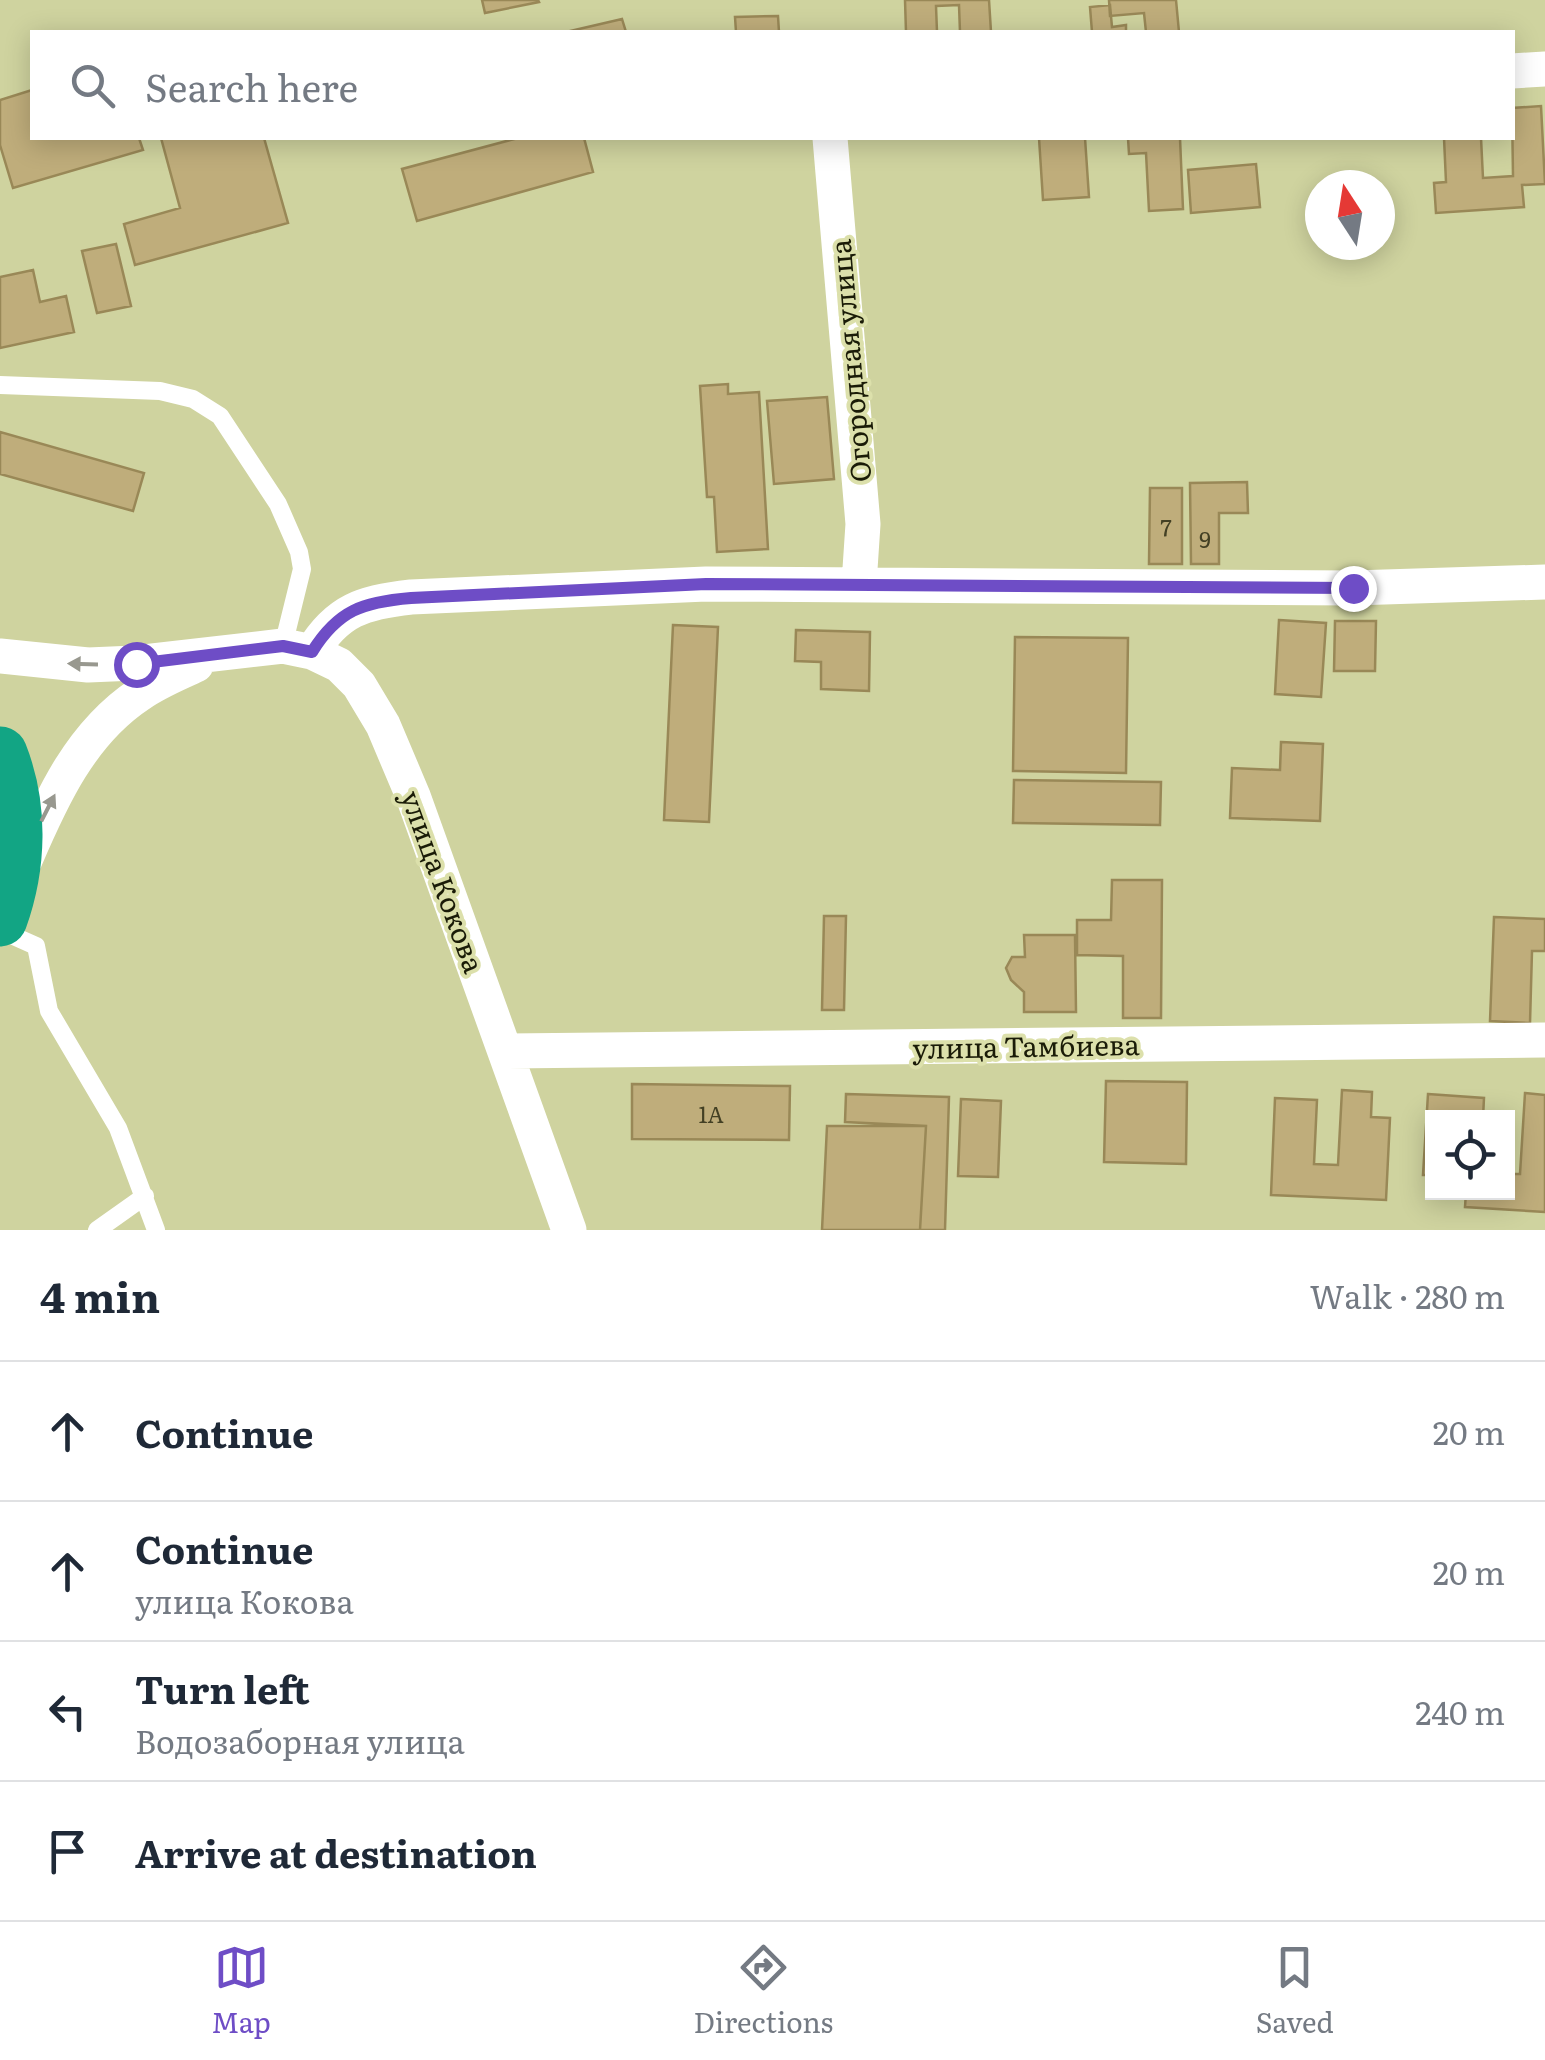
<!DOCTYPE html>
<html lang="en">
<head>
<meta charset="utf-8">
<style>
  body { margin:0; font-family:Literata,serif; background:#f6f6f7; color:#1f2937 }
  .controls { position:absolute; right:30px; bottom:30px; display:grid; overflow:hidden; border-radius:0px; box-shadow:0 5px 25px #0003 }
  .controls button { width:90px; height:90px; display:grid; place-items:center; padding:0; border:0; border-bottom:2px solid #e0e1e3; background:#fff; color:#1f2937; font:50px sans-serif }
  .compass { position:absolute; left:1305px; top:170px; width:90px; height:90px; border-radius:50%; background:#fff; box-shadow:0 5px 25px #0003; rotate:348deg }
  .stop { position:absolute; width:30px; height:30px; margin:-22px; border:8px solid #6e4dc6; border-radius:50%; background:#fff }
  .stop.end { background:#6e4dc6; border-color:#fff; box-shadow:0 2px 10px #0008 }
  .list { margin:0; padding:0; list-style:none }
  h2 { display:flex; justify-content:space-between; align-items:center; height:130px; margin:0; padding:0 40px; font-size:42px }
  h2 small { font-size:32px; font-weight:400; color:#747a83 }
  .list li { display:grid; grid-template-columns:65px 1fr auto; gap:30px; align-items:center; box-sizing:border-box; height:140px; padding:0 40px; border-top:2px solid #e0e1e3 }
  .list b { display:block; font-size:38px; white-space:nowrap }
  .list p { margin:0; font-size:32px; white-space:nowrap; color:#747a83 }
  .list em { font-size:32px; font-style:normal; color:#747a83 }
  .icon { flex:none; width:55px; height:55px; fill:none; stroke:currentColor; stroke-width:2; stroke-linecap:round; stroke-linejoin:round }
  .map { position:relative; flex:none; width:1545px; height:1230px; overflow:hidden }
  .search { position:absolute; background:#fff; box-shadow:0 5px 25px #0003; left:30px; right:30px; top:30px; height:110px; display:flex; align-items:center; gap:25px; box-sizing:border-box; padding:0 35px; border-radius:0px; color:#747a83; font-size:38px }
  .sheet { height:690px; background:#fff }
  nav { display:flex; justify-content:space-around; align-items:center; box-sizing:border-box; height:140px; border-top:2px solid #e0e1e3; background:#fff; font-size:28px; color:#747a83 }
  nav a { display:grid; justify-items:center; gap:5px }
  nav .on { color:#6e4dc6 }
  .map>svg:first-child { display:block }
  .building { fill:#bfad7b; stroke:#998857; stroke-width:2.5 }
  .lines { fill:none; stroke-linecap:round; stroke-linejoin:round }
  .lane { stroke:#fff; stroke-width:18 }
  .street { stroke:#fff; stroke-width:35 }
  .highway { stroke:#12a584; stroke-width:55 }
  .oneway { fill:#98988f }
  .route { stroke:#6e4dc6; stroke-width:12 }
  .labels { text-anchor:middle; dominant-baseline:central; stroke-width:8; stroke-linejoin:round; paint-order:stroke }
  .number-label { font-size:22px; fill:#434024 }
  .street-label { font-size:28px; fill:#1a1b07; stroke:#dce0ab }
</style>
</head>
<body>
<div class="map">
<svg width="1545" height="1230" viewBox="0 0 1545 1230">
  <rect width="100%" height="100%" fill="#cfd39f"/>
  <path class="building" d="M482,0H538L539,2L485,13Z
    M905,0H989L991,32H960L959,5L936,6L937,32H906Z
    M1109,0H1176L1179,32H1146L1144,13L1110,16Z
    M1110,5L1112,27L1126,25V32H1092L1090,7Z
    M778,16L779,32H736L735,17Z
    M622,19L626,32H566Z
    M32,90V138H139L143,150L13,188L0,145V100Z
    M1541,106L1545,184L1522,185L1524,207L1436,213L1434,183L1446,182L1444,138H1481L1483,178L1513,176L1512,108Z
    M161,138H264L288,223L135,265L124,224L180,208Z
    M518,138H584L593,172L417,221L402,169Z
    M1039,138H1085L1089,197L1043,200Z
    M1128,138H1180L1183,209L1149,211L1146,153L1129,154Z
    M1256,164L1260,207L1191,213L1188,170Z
    M116,244L131,306L97,313L82,251Z
    M33,270L40,302L66,296L74,332L0,348V277Z
    M728,384V394L759,392L768,549L717,552L714,497H707L700,386Z
    M827,397L834,479L774,484L767,401Z
    M0,432L144,473L133,511L0,474Z
    M1247,482L1248,513H1219V564H1191L1190,483Z
    M1150,488H1182V564H1149Z
    M1279,620L1326,623L1321,697L1275,694Z
    M1335,621H1376L1375,671H1334Z
    M673,625L718,627L709,822L664,820Z
    M796,630L870,632L869,691L821,689V662L795,661Z
    M1015,637L1128,638L1126,773L1013,771Z
    M1281,742L1323,744L1320,821L1230,818L1232,768L1280,770Z
    M1014,780L1161,782L1160,825L1013,823Z
    M1112,880H1162L1161,1018H1123V956L1077,955V920H1111Z
    M824,916H846L844,1010H822Z
    M1494,917L1545,919V951H1532L1530,1023L1490,1021Z
    M1024,935H1075L1076,1012H1024V992L1011,980L1006,968L1012,957H1025Z
    M1106,1081L1187,1082L1186,1164L1104,1162Z
    M632,1084L790,1086L789,1140L632,1139Z
    M1342,1090L1372,1092L1371,1117L1390,1118L1386,1200L1271,1195L1275,1098L1317,1100L1314,1164L1338,1165Z
    M1525,1093L1545,1095V1212L1465,1207L1466,1192H1508V1174H1520Z
    M846,1094L949,1097L945,1230H920L926,1126L845,1122Z
    M1428,1094L1484,1098L1483,1118H1432V1175H1423Z
    M961,1099L1001,1101L998,1177L958,1176Z
    M827,1126H926L920,1230H822Z"/>
  <g class="lines">
    <path class="lane" d="M0,385L160,391L193,399L220,416L278,504L299,552L302,569L283,646
      M0,930L36,946L49,1011L118,1128L156,1230
      M97,1230L145,1196"/>
    <path class="street" d="M1512,71L1545,69
      M830,138L863,524L859,584
      M312,652C337,610 364,602 411,597L706,584L1353,588L1545,582
      M0,656L88,665L135,663L283,646L312,652L339,665L359,685L383,725L413,796L569,1230
      M25,860C52,797 81,733 140,694C157,682 177,674 196,665
      M506,1051L1545,1040"/>
    <path class="highway" d="M0,754C21,807 19,866 0,919"/>
  </g>
  <defs><path id="oneway-solid" d="M-6-.8H1V-3.2L6.5 0L1 3.2V.8H-6Z" transform="scale(2.5)"/></defs>
  <g class="oneway">
    <use href="#oneway-solid" transform="translate(83 664) rotate(-178)"/>
    <use href="#oneway-solid" transform="translate(48 808) rotate(-63)"/>
  </g>
  <g class="lines">
    <path class="route" d="M136,664L283,646L312,652C338,610 363,602 411,598L706,584L1353,588"/>
  </g>
  <g class="labels">
    <g class="number-label">
      <text x="1166" y="526">7</text>
      <text x="1205" y="538">9</text>
      <text x="711" y="1113">1А</text>
    </g>
    <g class="street-label">
      <text transform="translate(849 361) rotate(-95)">Огородная улица</text>
      <text transform="translate(444 881) rotate(70)">улица Кокова</text>
      <text transform="translate(1026 1045) rotate(-1)">улица Тамбиева</text>
    </g>
  </g>
</svg>
<div class="controls">
<button><svg class="icon" aria-label="locate" viewBox="0 0 24 24"><circle cx="12" cy="12" r="6"/><path d="M12 2v4M12 18v4M2 12h4M18 12h4"/></svg></button>
</div>
<svg class="compass" viewBox="-18 -18 36 36"><path d="M0-13l5 13h-10z" fill="#e53935"/><path d="M0 13l5-13h-10z" fill="#747a83"/></svg>
<div class="stop" style="left:136px;top:664px"></div>
<div class="stop end" style="left:1353px;top:588px"></div>
<div class="search"><svg class="icon" aria-label="search" viewBox="0 0 24 24"><circle cx="10" cy="10" r="6"/><path d="M15 15l6 6"/></svg>Search here</div>
</div>
<section class="sheet">
<h2>4 min<small>Walk · 280 m</small></h2>
<ul class="list">
<li><svg class="icon" aria-label="ahead" viewBox="0 0 24 24"><path d="M12 20V5M6 11l6-6 6 6"/></svg><div><b>Continue</b></div><em>20 m</em></li>
<li><svg class="icon" aria-label="ahead" viewBox="0 0 24 24"><path d="M12 20V5M6 11l6-6 6 6"/></svg><div><b>Continue</b><p>улица Кокова</p></div><em>20 m</em></li>
<li><svg class="icon" aria-label="left" viewBox="0 0 24 24"><path d="M17 20v-9H6M10 6l-5 5 5 5"/></svg><div><b>Turn left</b><p>Водозаборная улица</p></div><em>240 m</em></li>
<li><svg class="icon" aria-label="arrive" viewBox="0 0 24 24"><path d="M6 21V4h12l-3 4 3 4H6"/></svg><div><b>Arrive at destination</b></div></li>
</ul>
</section>
<nav>
<a class="on"><svg class="icon" aria-label="map" viewBox="0 0 24 24"><path d="M3 6l6-2 6 2 6-2v14l-6 2-6-2-6 2zM9 4v14M15 6v14"/></svg>Map</a>
<a><svg class="icon" aria-label="directions" viewBox="0 0 24 24"><path d="M12 3l9 9-9 9-9-9zM9 14v-3h6M13 9l2 2-2 2"/></svg>Directions</a>
<a><svg class="icon" aria-label="saved" viewBox="0 0 24 24"><path d="M7 4h10v16l-5-4-5 4z"/></svg>Saved</a>
</nav>
</body>
</html>
